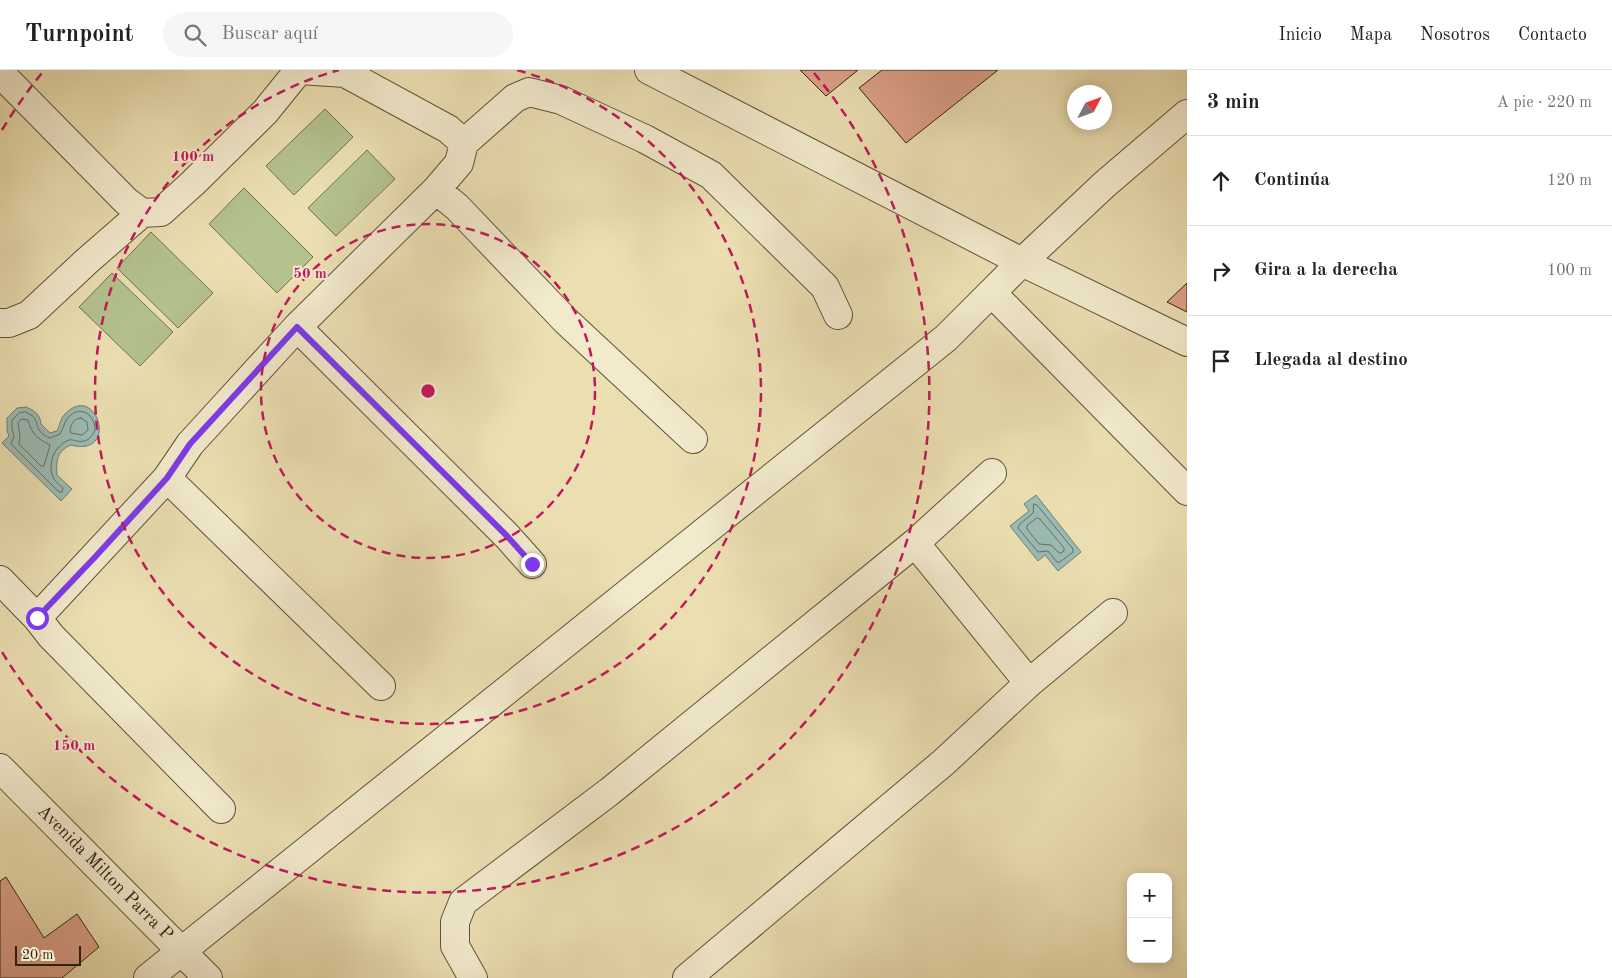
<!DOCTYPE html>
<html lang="es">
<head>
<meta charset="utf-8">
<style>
  body { margin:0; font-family:"Old Standard TT",serif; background:#f6f6f6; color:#222 }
  .controls { position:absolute; right:15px; bottom:15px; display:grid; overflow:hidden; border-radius:10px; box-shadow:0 2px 12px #0003 }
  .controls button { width:45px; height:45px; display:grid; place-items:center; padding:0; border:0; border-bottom:1px solid #e0e0e0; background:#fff; color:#222; font:25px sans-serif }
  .compass { position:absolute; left:1067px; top:15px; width:45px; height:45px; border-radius:50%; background:#fff; box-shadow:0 2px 12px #0003; rotate:49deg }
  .scale { position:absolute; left:15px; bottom:12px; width:66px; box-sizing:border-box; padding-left:5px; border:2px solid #31230f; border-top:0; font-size:14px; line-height:18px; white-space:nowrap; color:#31230f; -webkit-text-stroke:4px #f2eacd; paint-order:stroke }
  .stop { position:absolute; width:15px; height:15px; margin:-11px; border:4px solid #7c3aed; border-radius:50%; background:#fff }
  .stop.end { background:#7c3aed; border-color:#fff; box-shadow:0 1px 5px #0008 }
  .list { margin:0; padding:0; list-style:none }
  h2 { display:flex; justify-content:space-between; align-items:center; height:65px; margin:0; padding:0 20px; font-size:21px }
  h2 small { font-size:16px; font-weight:400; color:#767676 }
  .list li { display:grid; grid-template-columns:32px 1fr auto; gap:15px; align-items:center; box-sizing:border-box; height:90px; padding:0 20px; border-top:1px solid #e0e0e0 }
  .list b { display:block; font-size:19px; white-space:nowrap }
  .list em { font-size:16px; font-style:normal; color:#767676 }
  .icon { flex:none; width:28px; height:28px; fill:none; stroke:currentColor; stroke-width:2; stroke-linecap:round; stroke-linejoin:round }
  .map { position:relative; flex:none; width:1187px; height:908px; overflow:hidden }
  header { display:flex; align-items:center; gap:30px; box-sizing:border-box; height:70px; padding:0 25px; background:#fff; border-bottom:1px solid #e0e0e0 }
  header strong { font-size:24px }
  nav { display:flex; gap:28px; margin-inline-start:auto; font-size:18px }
  .search { width:350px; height:45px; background:#f6f6f6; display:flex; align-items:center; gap:12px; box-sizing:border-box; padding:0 18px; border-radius:28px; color:#767676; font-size:19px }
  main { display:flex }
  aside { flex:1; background:#fff }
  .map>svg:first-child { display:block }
  .green { fill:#b4c28e; stroke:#72724e }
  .water { fill:#9abbb4; stroke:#707e72 }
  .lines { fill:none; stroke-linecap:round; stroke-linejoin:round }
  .shore { stroke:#666f62; stroke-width:1 }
  .building { fill:#dda18a; stroke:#31230f }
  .minor-casing { stroke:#605238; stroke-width:30 }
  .minor { stroke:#f2eacd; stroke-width:28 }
  .route { stroke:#7c3aed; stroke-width:6 }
  .ring { fill:none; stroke:#c2185b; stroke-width:2.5; stroke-dasharray:9 6 }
  .labels { text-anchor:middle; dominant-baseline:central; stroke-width:4; stroke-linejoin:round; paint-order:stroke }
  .street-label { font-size:18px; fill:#31230f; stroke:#f2eacd }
  .centre { fill:#c2185b; stroke:#f2eacd; stroke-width:2.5 }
  .ring-label { font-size:15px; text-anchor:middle; font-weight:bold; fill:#c2185b; stroke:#f2eacd; stroke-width:4; stroke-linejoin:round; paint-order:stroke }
</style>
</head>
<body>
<header>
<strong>Turnpoint</strong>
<div class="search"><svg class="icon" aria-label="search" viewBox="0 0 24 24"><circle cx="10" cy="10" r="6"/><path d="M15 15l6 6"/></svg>Buscar aquí</div>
<nav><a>Inicio</a><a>Mapa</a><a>Nosotros</a><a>Contacto</a></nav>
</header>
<main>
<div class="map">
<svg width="1187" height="908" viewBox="0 0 1187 908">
  <rect width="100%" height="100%" fill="#ebdfb2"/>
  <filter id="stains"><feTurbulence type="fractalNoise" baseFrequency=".004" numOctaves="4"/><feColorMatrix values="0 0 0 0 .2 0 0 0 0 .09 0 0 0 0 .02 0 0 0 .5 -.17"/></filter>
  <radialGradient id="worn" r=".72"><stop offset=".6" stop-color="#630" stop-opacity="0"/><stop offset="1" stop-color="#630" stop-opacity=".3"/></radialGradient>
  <path class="green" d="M325,39L353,67L294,125L266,96Z
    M367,80L395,109L336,166L308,138Z
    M244,118L313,187L277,223L209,154Z
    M151,162L213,223L178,258L117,198Z
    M112,203L173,262L140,296L79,237Z"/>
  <path class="water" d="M26,337C35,341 40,344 41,354L50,363L57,361C60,355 60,349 65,344C97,311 120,388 71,375C57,381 56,390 57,405L72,419L61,431L2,373L9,366L7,361V348L17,338Z
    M1036,425L1081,482L1058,501L1045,485L1038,491L1010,456L1029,441L1024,434Z"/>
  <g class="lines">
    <path class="shore" d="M25,342L33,346C40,356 35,362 50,368L60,364C63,359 64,353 67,349C78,334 95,343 95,360C93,365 89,370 84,371C79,373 74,369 69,370C55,375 47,393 53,407C54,411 60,415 63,418L62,422H59L11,374L14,366L12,359V350L19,343Z
      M81,348L87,352L88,360L82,365L71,363L70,361C71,354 73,349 81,348Z
      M22,349L28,350C31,363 38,369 50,375L44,396H41L19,374L20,365L18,353Z
      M1034,434L1037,435L1073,479V482L1060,492H1057L1048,481L1038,482L1018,458L1019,455L1033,443Z
      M1037,448L1040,449L1064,478V481L1061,483H1059L1051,475L1039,474L1027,459V456Z"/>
  </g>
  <path class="building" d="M800,0H858L826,26Z
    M882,0H998L906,73L859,18Z
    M1187,213V242L1167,232Z
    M6,807L44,868L77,844L99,877L62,908H0V811Z"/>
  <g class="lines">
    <g class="minor-casing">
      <path id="minor" d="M300,0L345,3L448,59L464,73
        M649,0L1022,192L1187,272
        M0,3L126,131L142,143
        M436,120L457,137L566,251L693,369
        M992,223L1187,421
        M0,253H9L29,245L88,190L142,143L161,142L193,113L265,42L299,0
        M297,257L507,466L532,494
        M167,408L381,616
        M915,473L992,403
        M0,510L37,548L51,566L221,739
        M37,548L167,408L190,374L297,257L436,120L459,93L464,73L515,28L529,22L561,30L645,69L711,105L825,217L838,245
        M1029,613L1113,543
        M0,698L208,908
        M148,908L946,268L1022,192L1105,114L1187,44
        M473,908L455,876V852L463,832L609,722L915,473L1029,613L944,692L687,908"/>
    </g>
    <use href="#minor" class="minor"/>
  </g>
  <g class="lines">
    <path class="route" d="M37,548L96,486L167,408L190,374L297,257L507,466L532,494"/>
  </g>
  <g class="ring">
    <circle cx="428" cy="321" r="167"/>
    <path d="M517 0A333 333 0 1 1 339 0"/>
    <path d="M2 60A500 500 0 0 1 42 3M814 3A500 500 0 1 1 2 582"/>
  </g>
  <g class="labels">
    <g class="street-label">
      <text transform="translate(105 803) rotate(45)">Avenida Milton Parra P</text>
    </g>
  </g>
  <circle cx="428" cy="321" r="8" class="centre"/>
  <g class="ring-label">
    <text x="193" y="91">100 m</text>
    <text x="310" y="208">50 m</text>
    <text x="74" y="680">150 m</text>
  </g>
  <rect width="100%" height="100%" filter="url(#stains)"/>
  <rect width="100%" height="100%" fill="url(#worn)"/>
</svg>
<div class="controls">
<button>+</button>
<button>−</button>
</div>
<svg class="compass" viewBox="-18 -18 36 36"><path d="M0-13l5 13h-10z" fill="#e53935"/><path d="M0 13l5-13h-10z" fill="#767676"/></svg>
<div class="scale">20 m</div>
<div class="stop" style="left:37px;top:548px"></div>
<div class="stop end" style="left:532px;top:494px"></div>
</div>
<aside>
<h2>3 min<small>A pie · 220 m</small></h2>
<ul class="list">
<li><svg class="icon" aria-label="ahead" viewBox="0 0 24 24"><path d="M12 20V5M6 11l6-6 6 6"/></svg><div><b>Continúa</b></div><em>120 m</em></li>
<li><svg class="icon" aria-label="right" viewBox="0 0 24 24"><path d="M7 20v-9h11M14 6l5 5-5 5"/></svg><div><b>Gira a la derecha</b></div><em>100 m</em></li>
<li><svg class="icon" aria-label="arrive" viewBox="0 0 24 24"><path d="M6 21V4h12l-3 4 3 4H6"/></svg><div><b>Llegada al destino</b></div></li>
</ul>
</aside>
</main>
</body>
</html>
